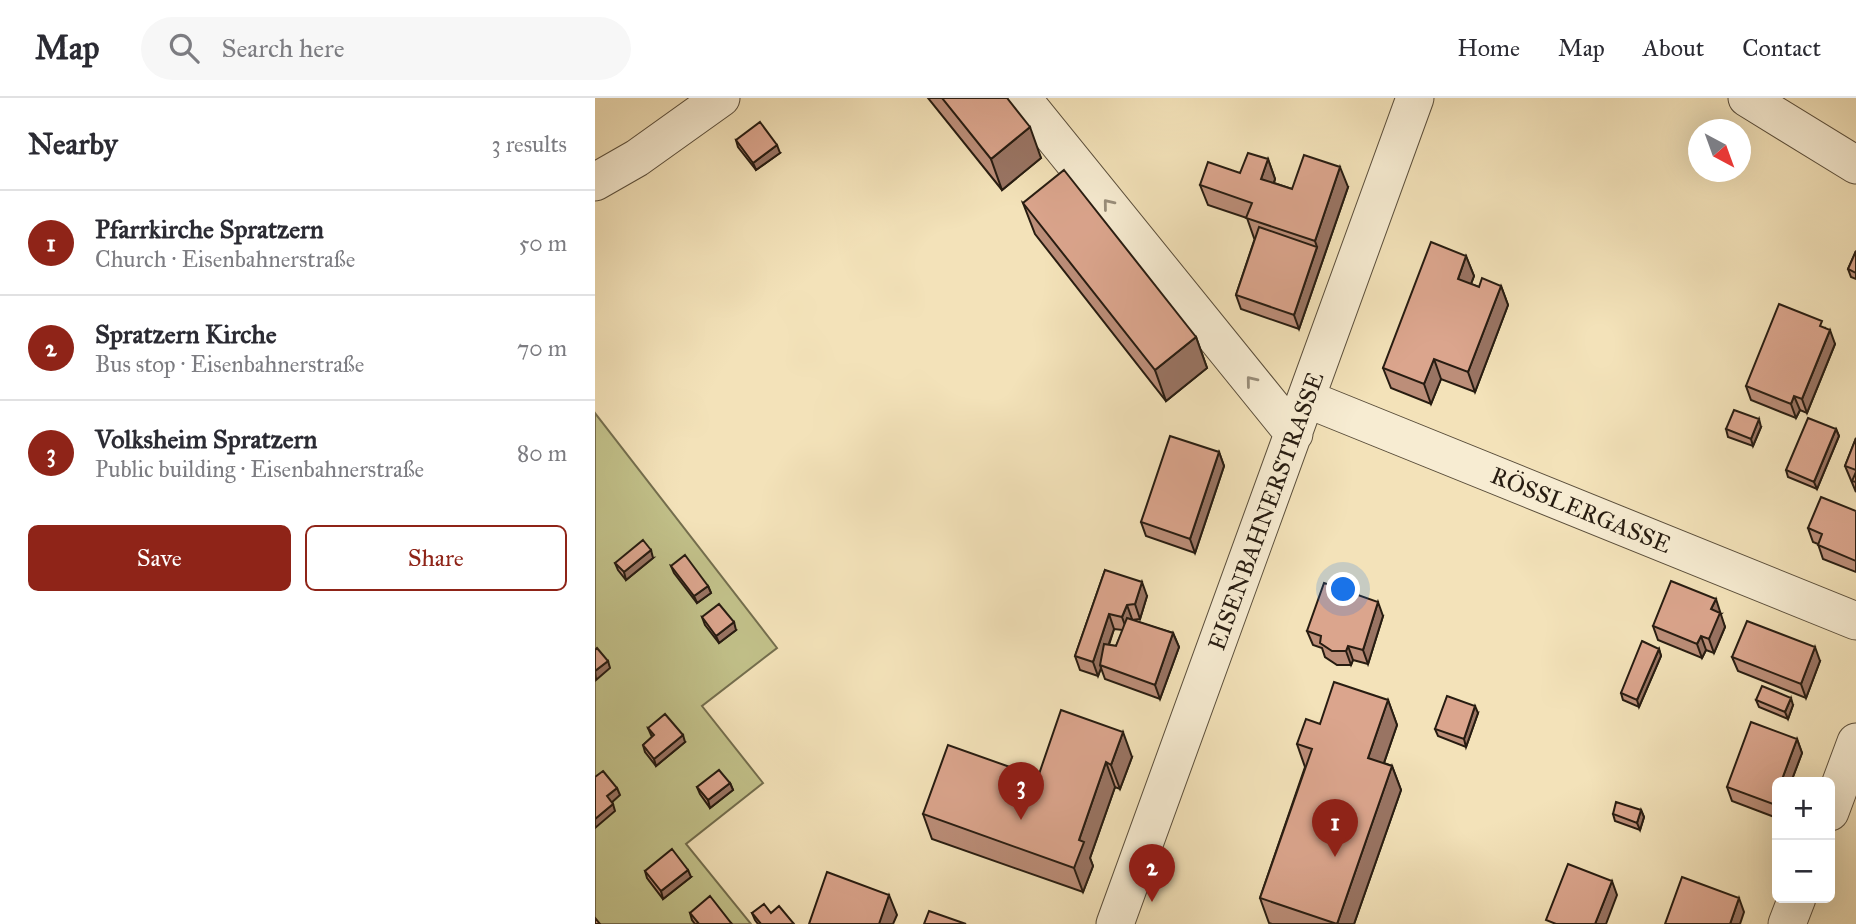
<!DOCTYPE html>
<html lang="en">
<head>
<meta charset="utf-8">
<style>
  body { margin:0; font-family:"IM FELL Great Primer",serif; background:#f7f7f7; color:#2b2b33 }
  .controls { position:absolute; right:21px; bottom:21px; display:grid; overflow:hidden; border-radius:10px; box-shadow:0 7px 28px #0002 }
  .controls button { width:63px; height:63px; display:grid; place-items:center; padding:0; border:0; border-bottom:2px solid #e1e1e2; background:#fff; color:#2b2b33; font:35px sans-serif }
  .compass { position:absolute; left:1093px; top:21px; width:63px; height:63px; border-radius:50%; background:#fff; box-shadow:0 7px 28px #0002; rotate:139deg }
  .you { position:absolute; left:749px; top:492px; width:24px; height:24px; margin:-18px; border:5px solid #fff; border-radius:50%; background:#1a73e8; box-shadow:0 0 0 10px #1a73e833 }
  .badge { display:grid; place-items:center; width:46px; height:46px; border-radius:50%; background:#8f2418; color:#fff; font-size:23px; font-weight:700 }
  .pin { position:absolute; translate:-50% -58px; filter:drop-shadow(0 2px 4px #0008) }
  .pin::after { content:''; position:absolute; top:37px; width:24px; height:21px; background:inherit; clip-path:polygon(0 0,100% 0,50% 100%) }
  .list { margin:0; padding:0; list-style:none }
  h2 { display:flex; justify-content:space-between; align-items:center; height:91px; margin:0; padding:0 28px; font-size:30px }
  h2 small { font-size:23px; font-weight:400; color:#7c7c81 }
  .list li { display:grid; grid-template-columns:46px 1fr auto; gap:21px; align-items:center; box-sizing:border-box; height:105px; padding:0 28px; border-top:2px solid #e1e1e2 }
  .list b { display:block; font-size:26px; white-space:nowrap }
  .list p { margin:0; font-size:23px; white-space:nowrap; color:#7c7c81 }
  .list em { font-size:23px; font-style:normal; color:#7c7c81 }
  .actions { display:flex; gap:14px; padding:21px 28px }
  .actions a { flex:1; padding:16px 0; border:2px solid #8f2418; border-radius:10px; text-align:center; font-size:24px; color:#8f2418 }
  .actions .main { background:#8f2418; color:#fff }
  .icon { flex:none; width:38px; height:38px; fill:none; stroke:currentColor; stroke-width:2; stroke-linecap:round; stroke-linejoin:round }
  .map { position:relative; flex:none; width:1261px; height:826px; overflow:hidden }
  header { display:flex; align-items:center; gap:42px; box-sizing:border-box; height:98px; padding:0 35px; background:#fff; border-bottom:2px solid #e1e1e2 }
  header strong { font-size:33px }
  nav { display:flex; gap:38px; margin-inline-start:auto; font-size:24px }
  .search { width:490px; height:63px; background:#f7f7f7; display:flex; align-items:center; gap:18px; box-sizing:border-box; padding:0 24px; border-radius:38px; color:#7c7c81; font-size:26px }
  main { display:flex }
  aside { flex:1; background:#fff }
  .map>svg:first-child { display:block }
  .green { fill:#c2c18a; stroke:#746e4e; stroke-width:2 }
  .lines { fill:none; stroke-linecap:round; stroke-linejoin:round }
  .street-casing { stroke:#5a4e3b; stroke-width:39 }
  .street { stroke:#f7ecd2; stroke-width:37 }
  .wall { fill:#bc8e79; stroke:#271c11; stroke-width:2; fill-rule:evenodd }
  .shaded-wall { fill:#997463; stroke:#271c11; stroke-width:2 }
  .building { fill:#dba58d; stroke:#271c11; stroke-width:2 }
  .oneway { stroke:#998e7b }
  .labels { text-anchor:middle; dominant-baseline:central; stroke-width:6; stroke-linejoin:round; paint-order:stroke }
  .street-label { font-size:24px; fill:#271c11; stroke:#f7ecd2 }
</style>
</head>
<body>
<header>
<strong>Map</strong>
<div class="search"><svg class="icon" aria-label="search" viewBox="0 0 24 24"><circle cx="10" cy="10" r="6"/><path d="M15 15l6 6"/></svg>Search here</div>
<nav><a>Home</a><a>Map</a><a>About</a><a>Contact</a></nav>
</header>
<main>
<aside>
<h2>Nearby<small>3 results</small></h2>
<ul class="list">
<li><span class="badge">1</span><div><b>Pfarrkirche Spratzern</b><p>Church · Eisenbahnerstraße</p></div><em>50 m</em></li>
<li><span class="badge">2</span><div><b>Spratzern Kirche</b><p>Bus stop · Eisenbahnerstraße</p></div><em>70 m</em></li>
<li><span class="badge">3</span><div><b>Volksheim Spratzern</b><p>Public building · Eisenbahnerstraße</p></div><em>80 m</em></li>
</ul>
<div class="actions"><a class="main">Save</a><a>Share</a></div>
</aside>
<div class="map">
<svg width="1261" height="826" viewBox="0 0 1261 826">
  <rect width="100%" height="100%" fill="#f3e2b9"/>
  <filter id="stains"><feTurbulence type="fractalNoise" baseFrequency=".00286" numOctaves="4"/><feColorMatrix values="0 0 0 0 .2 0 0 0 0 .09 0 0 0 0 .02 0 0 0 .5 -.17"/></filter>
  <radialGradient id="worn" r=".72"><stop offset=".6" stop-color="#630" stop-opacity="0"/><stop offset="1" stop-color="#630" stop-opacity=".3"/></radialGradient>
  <path class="green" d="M0,315L182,550L107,608L168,685L91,746L156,826H0Z"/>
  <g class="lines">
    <g class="street-casing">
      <path id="street" d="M427,0L699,336
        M1152,0L1261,67
        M0,84L42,60L126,0
        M712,301L1261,523
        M1235,714L1261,644
        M520,826L820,0
        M1192,826L1202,800"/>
    </g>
    <use href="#street" class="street"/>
  </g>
  <path class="wall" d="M333,0H412L446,60L407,92Z
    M141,42L185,55L161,72L143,49Z
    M673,61L680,81L679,85L697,91L753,89L704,231L646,211L641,197L660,140H659L652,120L613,107L605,87L645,75Z
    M428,105L601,239L612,270L571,303L440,136Z
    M1261,153V181L1256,179L1253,171Z
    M871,158L879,178L876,186L884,189L906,188L913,207L880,294L846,281L836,306L796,290L788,270Z
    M1230,230L1240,246L1212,315L1205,312L1201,320L1156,302L1151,288Z
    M1166,329L1158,348L1133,339L1131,331Z
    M1241,331L1244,338L1222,391L1193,379L1191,372Z
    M1261,340V394L1250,368Z
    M624,354L629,368L600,455L551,438L546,424Z
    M1261,413V474L1228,461L1223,446L1218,444L1213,430Z
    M58,460L31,482L23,472L20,465Z
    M76,468L113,488L116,495L102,505L79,475Z
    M510,472L552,498L545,521L536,522L578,535L584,549L565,601L510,581L506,570L503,578L485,572L480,558ZM519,531L528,532L521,548L514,547Z
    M1126,516L1125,517L1130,529L1119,555L1111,552L1107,560L1063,542L1058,528Z
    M788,518L773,566L758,562L756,567H742L730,559L727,550L718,547L712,533Z
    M107,519L141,532L124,545L110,527Z
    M1064,551L1066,558L1044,609L1028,602L1026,595Z
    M1137,559L1225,563L1211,600L1143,573Z
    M793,602L802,627L789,665L797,668L806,692L759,826H677L674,825L665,800L710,669L702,646L725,626Z
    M1161,602L1198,607L1193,621L1164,609Z
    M883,615L871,649L843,638L840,631Z
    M53,630L90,644L61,668L50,654L48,647L57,639Z
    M1202,641L1207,655L1196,684H1182V720L1137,703L1132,689Z
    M537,659L525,691L520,689L495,760L498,768L488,794L337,741L328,716L443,679Z
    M135,685L138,692L115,710L105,696L102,689Z
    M1046,712L1049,719L1045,732L1020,723L1018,716Z
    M50,773L96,779L68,801L52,780Z
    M95,815L136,825L137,826H100L97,822Z
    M157,815H176L199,826H163L160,822Z"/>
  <path class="shaded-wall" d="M435,29L446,60L407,92L396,61Z
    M182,47L185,55L161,72L158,65Z
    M673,61L680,81L673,101L666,81Z
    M745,69L753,89L704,231L699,217L722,149L720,143Z
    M871,158L879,178L870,201L863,181Z
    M906,188L913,207L880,294L873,274Z
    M1235,232L1240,246L1212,315L1207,301Z
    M601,239L612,270L571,303L560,272Z
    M839,261L846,281L836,306L829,286Z
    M1199,298L1205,312L1201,320L1196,306Z
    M1164,321L1166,329L1158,348L1156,341Z
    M1241,331L1244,338L1222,391L1219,384Z
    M624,354L629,368L600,455L595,441Z
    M56,452L58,460L31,482L29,474Z
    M547,484L552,498L545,521L540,506Z
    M113,488L116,495L102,505L99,498Z
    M1121,501L1130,529L1119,555L1114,541L1116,511Z
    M783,504L788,518L773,566L768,552Z
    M532,507L537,521L532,533L527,519Z
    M514,516L519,531L506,568L505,567L506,570L503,578L498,564Z
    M139,524L141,532L124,545L121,538Z
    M578,535L584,549L565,601L560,587Z
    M1106,538L1111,552L1107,560L1102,546Z
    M753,548L758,562L756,567L751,553Z
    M1220,549L1225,563L1211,600L1206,586Z
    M1064,551L1066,558L1044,609L1042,602Z
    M13,563L15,570L1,582L0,573Z
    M1196,600L1198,607L1193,621L1190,614Z
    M793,602L802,627L782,685L773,660Z
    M880,608L883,615L871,649L869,641Z
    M528,634L537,659L525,691L516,667Z
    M88,637L90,644L61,668L59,661Z
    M1202,641L1207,655L1196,684H1186Z
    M511,664L520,689L495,760L498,768L488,794L479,770L484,742Z
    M797,668L806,692L759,826H742Z
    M135,685L138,692L115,710L113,702Z
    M22,690L25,697L15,706L12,698Z
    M1182,695V718L1178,706Z
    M18,706L20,713L0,730V721Z
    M1046,712L1049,719L1045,732L1042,725Z
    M93,772L96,779L68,801L66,793Z
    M1017,783L1022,797L1011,826H1000Z
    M294,797L302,817L298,826H283Z
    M1144,800L1149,814L1145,826H1135Z"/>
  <path class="building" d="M347,0H412L435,29L396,61Z
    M165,24L182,47L158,65L141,42Z
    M653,55L673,61L666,81L697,91L709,57L745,69L720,143L651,120L657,105L605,87L613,64L645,75Z
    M469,72L601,239L560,272L428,105Z
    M664,129L722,149L699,217L641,197Z
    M836,144L871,158L863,181L884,189L887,180L906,188L873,274L839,261L829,286L788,270Z
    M1261,153V175L1253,171Z
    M1184,206L1227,223L1225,228L1235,232L1207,301L1199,298L1196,306L1151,288Z
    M1139,312L1164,321L1156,341L1131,331Z
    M1213,320L1241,331L1219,384L1191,372Z
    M575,338L624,354L595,441L546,424Z
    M1261,340V372L1250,368Z
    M1261,374V384L1257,383Z
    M1226,399L1261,413V463L1223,447L1227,436L1213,430Z
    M48,442L56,452L29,474L20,465Z
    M90,457L113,488L99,498L76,468Z
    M510,472L547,484L540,506L532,507L527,519L514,516L498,564L480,558Z
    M1076,483L1121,501L1116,511L1125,515L1114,541L1106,538L1102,546L1058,528Z
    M729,485L783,504L768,552L753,548L751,553H737L725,545L726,538L712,533Z
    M124,506L139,524L121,538L107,519Z
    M532,520L578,535L560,587L505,567L509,546L521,548Z
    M1152,523L1220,549L1206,586L1137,559Z
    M1047,543L1064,551L1042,602L1026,595Z
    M2,550L13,563L0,573V552Z
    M739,584L793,602L773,660L797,668L742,826L665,800L717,651L702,646L711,621L725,626Z
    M1167,588L1196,600L1190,614L1161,602Z
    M852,598L880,608L869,641L840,631Z
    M466,612L528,634L516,667L511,664L484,742L489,744L479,770L328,716L353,647L443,679Z
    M70,616L88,637L59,661L48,647L59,637L53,630Z
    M1156,624L1202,641L1186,684H1182V695L1178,706L1132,689Z
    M124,672L135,685L113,702L102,689Z
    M8,673L22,690L12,698L18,706L0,721V679Z
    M1021,704L1046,712L1042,725L1018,716Z
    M77,751L93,772L66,793L50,773Z
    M973,766L1017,783L1000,826H961L951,822Z
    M232,774L294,797L284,826H214Z
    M1087,779L1144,800L1135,826H1070Z
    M115,798L136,825L135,826H104L95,815Z
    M169,806L176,815L184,808L199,826H166L157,815Z
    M334,813L371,826H329Z
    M0,820L5,826H0Z"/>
  <defs><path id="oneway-chevron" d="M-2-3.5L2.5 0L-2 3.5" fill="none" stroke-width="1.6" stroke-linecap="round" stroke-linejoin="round" transform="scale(1.75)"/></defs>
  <g class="oneway">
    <use href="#oneway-chevron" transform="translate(513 106) rotate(-129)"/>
    <use href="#oneway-chevron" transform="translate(656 283) rotate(-129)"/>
  </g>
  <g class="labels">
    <g class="street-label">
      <text transform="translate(986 412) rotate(22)">RÖSSLERGASSE</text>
      <text transform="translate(671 413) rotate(-70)">EISENBAHNERSTRASSE</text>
    </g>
  </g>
  <rect width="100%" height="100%" filter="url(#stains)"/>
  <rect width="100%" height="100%" fill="url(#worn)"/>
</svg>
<div class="controls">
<button>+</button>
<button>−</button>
</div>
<svg class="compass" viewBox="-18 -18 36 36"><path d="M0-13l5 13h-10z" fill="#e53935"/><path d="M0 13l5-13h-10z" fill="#7c7c81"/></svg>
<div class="you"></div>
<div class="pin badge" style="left:740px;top:759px">1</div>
<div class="pin badge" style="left:557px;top:804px">2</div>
<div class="pin badge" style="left:426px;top:722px">3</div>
</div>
</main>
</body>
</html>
